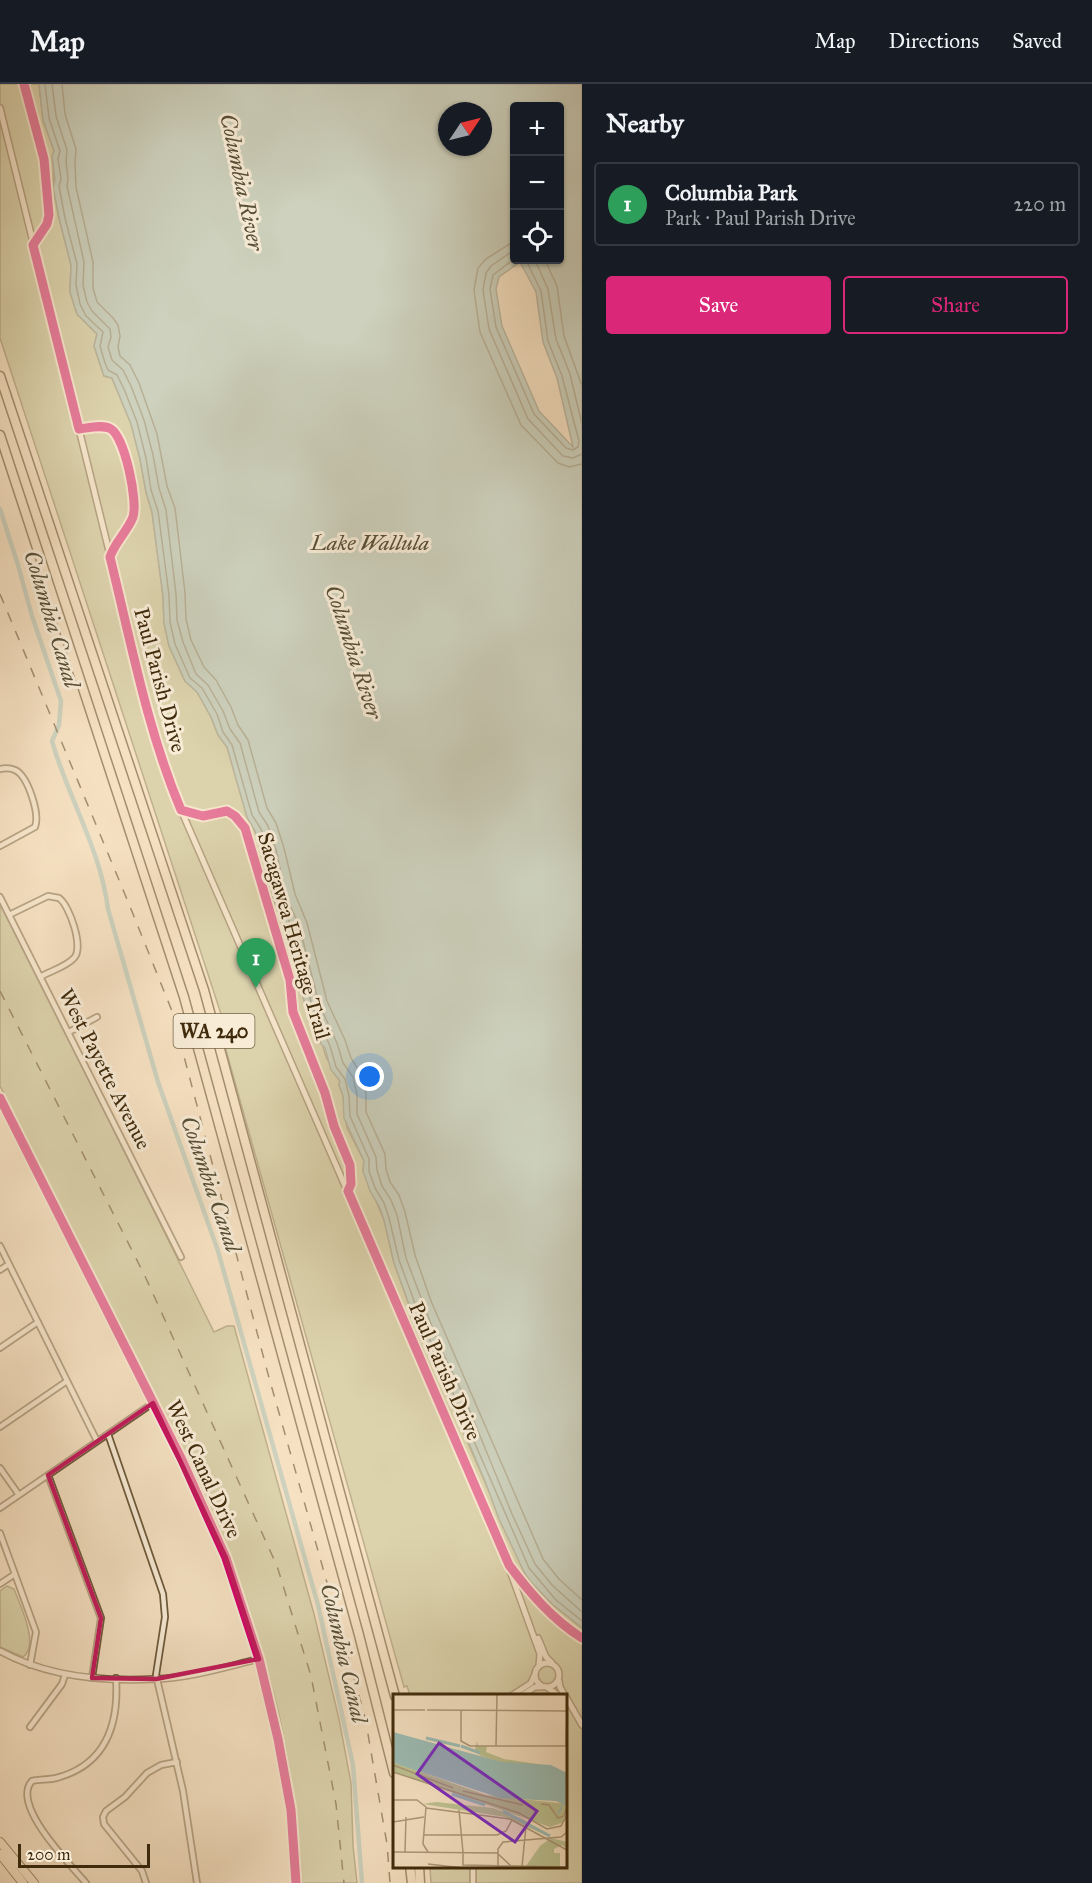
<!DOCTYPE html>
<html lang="en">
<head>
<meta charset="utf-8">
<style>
  body { margin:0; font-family:"IM FELL Great Primer",serif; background:#20242c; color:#f1f3f6 }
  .controls { position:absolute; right:18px; top:18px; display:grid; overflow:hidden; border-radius:6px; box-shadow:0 2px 4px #0004 }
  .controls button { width:54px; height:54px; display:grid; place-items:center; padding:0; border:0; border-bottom:2px solid #363941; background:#171b24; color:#f1f3f6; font:30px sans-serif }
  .compass { position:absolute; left:438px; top:18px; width:54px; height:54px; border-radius:50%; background:#171b24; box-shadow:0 2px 4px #0004; rotate:55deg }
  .scale { position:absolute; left:18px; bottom:15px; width:132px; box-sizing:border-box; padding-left:6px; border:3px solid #3f2a0b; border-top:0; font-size:16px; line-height:21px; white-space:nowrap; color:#3f2a0b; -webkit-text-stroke:4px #f8ecd7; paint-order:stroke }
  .you { position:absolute; left:370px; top:993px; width:21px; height:21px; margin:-15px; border:4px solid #fff; border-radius:50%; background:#1a73e8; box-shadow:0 0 0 9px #1a73e833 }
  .badge { display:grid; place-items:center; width:39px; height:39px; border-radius:50%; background:#db2777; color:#fff; font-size:20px; font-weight:700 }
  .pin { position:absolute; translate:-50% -50px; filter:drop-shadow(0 2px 3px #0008) }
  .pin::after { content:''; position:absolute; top:32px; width:21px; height:18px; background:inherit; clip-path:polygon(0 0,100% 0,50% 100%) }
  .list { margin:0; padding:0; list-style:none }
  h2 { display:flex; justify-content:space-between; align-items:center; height:78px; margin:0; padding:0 24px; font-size:26px }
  h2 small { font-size:20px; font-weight:400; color:#9ea1a6 }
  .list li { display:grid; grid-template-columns:39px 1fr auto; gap:18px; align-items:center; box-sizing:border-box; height:84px; margin:0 12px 12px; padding:0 12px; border:2px solid #363941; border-radius:6px }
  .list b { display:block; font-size:22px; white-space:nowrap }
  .list p { margin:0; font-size:20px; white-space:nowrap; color:#9ea1a6 }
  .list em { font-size:20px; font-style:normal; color:#9ea1a6 }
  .actions { display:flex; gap:12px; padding:18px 24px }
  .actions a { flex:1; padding:14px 0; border:2px solid #db2777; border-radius:6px; text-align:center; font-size:21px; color:#db2777 }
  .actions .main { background:#db2777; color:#fff }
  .icon { flex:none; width:33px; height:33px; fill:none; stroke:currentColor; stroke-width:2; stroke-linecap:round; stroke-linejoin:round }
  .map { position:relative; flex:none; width:582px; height:1799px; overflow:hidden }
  header { display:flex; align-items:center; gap:36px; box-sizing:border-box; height:84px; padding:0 30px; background:#171b24; border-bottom:2px solid #363941 }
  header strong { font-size:28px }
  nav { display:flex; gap:33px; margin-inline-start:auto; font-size:21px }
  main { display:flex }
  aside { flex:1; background:#171b24 }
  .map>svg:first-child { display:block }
  .green { fill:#bdc292; stroke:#7e764e; stroke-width:1.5 }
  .water { fill:#9cbdb5; stroke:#778271; stroke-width:1.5; fill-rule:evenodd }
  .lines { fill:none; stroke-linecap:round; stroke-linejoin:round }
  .shore { stroke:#6e7460; stroke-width:1.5 }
  .canal { stroke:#9cbdb5; stroke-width:4.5 }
  .minor-casing { stroke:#6c5839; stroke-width:8 }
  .tertiary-casing { stroke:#6c5839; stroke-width:8 }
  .trunk-casing { stroke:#3f2a0b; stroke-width:10 }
  .motorway-casing { stroke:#3f2a0b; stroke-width:11 }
  .minor { stroke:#f8ecd7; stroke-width:4.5 }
  .tertiary { stroke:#f8ecd7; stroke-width:5 }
  .trunk { stroke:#f5e1c2; stroke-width:8 }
  .motorway { stroke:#f5e1c2; stroke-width:8 }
  .rail { stroke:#3f2a0b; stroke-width:1.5; stroke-dasharray:10 10; stroke-linecap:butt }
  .cycleway-casing { stroke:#f8ecd7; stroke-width:13 }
  .cycleway { stroke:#d6006c; stroke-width:9 }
  .marked { fill:none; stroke:#c2185b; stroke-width:4.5; stroke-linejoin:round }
  .labels { text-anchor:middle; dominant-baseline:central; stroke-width:6; stroke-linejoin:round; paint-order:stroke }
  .shield { fill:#f8ecd7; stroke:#766448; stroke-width:1.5 }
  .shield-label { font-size:20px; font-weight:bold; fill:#3f2a0b }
  .street-label { font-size:21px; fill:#3f2a0b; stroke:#f8ecd7 }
  .water-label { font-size:22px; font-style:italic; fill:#564f36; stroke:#f8ecd7 }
  .inset-river { fill:none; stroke:#9cbdb5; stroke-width:3 }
  .inset-road { fill:none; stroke:#ac9879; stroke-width:1.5 }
  .view { fill:#7b2cbf; fill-opacity:0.15; stroke:#7b2cbf; stroke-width:3 }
  .inset-edge { fill:none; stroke:#3f2a0b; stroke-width:3 }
</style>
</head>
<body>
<header>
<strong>Map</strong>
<nav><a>Map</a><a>Directions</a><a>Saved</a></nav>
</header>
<main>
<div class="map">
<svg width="582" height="1799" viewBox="0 0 582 1799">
  <rect width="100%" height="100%" fill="#f5e1c2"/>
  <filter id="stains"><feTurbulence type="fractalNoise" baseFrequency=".00333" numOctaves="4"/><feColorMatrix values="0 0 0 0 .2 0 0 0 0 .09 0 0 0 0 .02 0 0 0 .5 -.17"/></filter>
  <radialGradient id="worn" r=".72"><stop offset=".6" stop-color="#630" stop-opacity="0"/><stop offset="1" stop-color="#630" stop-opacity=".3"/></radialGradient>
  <path class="green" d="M0,0H39L43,36L54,67L53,103L59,134L71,181L70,208L77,230L97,250L94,262L104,292L112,294L131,340L140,375L146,408L152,428L163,512L164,539L169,562L185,597L197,608L211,633L218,651L227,663L247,733L255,747L263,771L274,818L286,845L306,924L312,941L319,949L326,973L340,997L339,1001L343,1012L347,1044L364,1077L363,1087L384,1136L394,1179L414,1235L524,1488L552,1520L582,1544V1799H431L430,1783L566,1782V1612L410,1611L407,1602L404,1603L219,941L223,939L221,930L0,254Z
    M0,817L214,1248L227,1242H234L314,1530L339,1635L351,1699L353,1762L357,1799H302C298,1743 291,1686 279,1631C260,1551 230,1474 198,1398L0,1002Z
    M7,1502L14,1505C20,1521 40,1561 23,1573L0,1563V1507Z"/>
  <path class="water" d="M39,0H582V1544L552,1520L530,1497L524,1488L499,1435L485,1397L444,1300L427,1266L410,1223L394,1179L384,1136L379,1122L370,1107L363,1087L364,1077L344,1034L343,1012L339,1001L340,997L331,986L325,964L321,960L319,949L312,941L306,924L286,845L274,818L263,771L255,747L247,733L227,663L218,651L211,633L197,608L185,597L169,562L164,539L163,512L152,428L146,408L140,375L131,340L112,294L104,292L94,262L97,250L77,230L70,208L71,181L59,134L53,103L55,96L52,72L54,67L43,36ZM514,22H560V176H514ZM447,27H483V63H447ZM520,178L536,208L543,258L557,294L573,363L539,327L502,242L496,205L499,193Z"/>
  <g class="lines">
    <path class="shore" d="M45,0L49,34L60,67L58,75L61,95L59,102L65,134L77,180L76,201L80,220L86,232L103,248L100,262L105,279L108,286L117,291L124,305L137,338L146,374L151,406L158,427L169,511L170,538L175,560L190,594L202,604L217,630L223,648L232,661L252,731L261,745L268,769L279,815L292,844L312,922L330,962L336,983L345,995L349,1012L350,1032L369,1075V1087L375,1104L384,1119L389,1134L399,1176L420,1233L529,1484L556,1516L582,1537
      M52,0L56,32L67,66L66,77L68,95L67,102L84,178L83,201L87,218L92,227L110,245L111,253L108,263L112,276L123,286L131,302L144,336L153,371L159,404L166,426L176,510L177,536L183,558L196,590L208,601L223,627L230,645L240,659L259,728L268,742L276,766L286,813L299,841L319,920L337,959L343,979L353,993L357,1011V1030L376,1073L377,1086L382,1102L391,1116L397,1131L406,1174L439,1261L462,1308L512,1430L535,1480L552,1501L582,1528
      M62,0L65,30L76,65L75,78L76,103L93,178V204L97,218L113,234L118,241L120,252L118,263L120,272L130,281L139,299L157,350L167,402L175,424L185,509L186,535L191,556L204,583L216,596L231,623L238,641L248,656L267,724L276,739L284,764L295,810L307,839L327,917L345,956L351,974L361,990L366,1010V1028L385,1070L386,1085L390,1098L399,1111L405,1128L415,1171L431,1217L543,1475L559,1495L582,1516
      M514,157L486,175L478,184L474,206L480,248L521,341L558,379L569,383L582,380
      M514,166L491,182L486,189L483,206L489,245L528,335L563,372L573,374L582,370
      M514,175L493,191L490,205L496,243L534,330L566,364L573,366L578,363L579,357L562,292L548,257L541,207L526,176
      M535,176L548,205L556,255L570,290L582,340
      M545,176L557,202L564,252L582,302"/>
    <path class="canal" d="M0,425L18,481L32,532L61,617L59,641L52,657L55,667C72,720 101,769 108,825L158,998L218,1167L318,1521L353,1681L362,1799"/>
    <g class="minor-casing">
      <path id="minor" d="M0,685C5,684 10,684 15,686C28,692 40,730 35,743L0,762
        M0,813L181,1173
        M9,831L48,812L59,814C70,822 84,864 74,874C66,883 50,887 40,893
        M69,948L97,933
        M0,1162L97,1357
        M0,1186L9,1180
        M0,1264L38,1238
        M0,1343L67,1297
        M108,1350L163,1510L165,1533L156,1591L183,1707L197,1799
        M0,1384L19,1411
        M48,1391L101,1534L92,1594
        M0,1424L153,1319
        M0,1449L36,1548L30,1581
        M0,1500L15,1490
        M30,1643L62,1600L65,1591
        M86,1799C71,1781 10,1721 32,1697C40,1695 48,1696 56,1694C106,1681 119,1640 116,1594
        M146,1799L142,1787L104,1740L103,1733L106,1727L125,1713L147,1689L161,1681L177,1678
        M473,1799V1782"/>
    </g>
    <g class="tertiary-casing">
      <path id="tertiary" d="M0,24L152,642L165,687L181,726L496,1448L540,1570L539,1582
        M0,1014L182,1376L226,1474L259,1575L278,1655L291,1726L296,1799
        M538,1554L546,1573L552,1579
        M0,1567C47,1593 102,1598 156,1595C190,1594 225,1583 259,1575
        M535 1591a12 12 0 1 1 24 0a12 12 0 1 1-24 0Z
        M559,1597L560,1603L565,1612
        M548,1604L559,1612
        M511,1612L531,1599L534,1592
        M521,1612L535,1603H541
        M566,1613L582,1641"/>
    </g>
    <g class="trunk-casing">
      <path id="trunk" d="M0,1758L34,1799
        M0,1770L23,1799"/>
    </g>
    <g class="motorway-casing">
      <path id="motorway" d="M0,292L204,906L395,1612
        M0,351L184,913L359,1551L394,1689
        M410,1782L412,1799
        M419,1782L420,1799"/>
    </g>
    <use href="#minor" class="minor"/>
    <use href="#tertiary" class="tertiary"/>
    <use href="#trunk" class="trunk"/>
    <use href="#motorway" class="motorway"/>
    <path class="rail" d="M0,510L129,820L172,927L268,1290L365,1633L387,1760L390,1799
      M0,907L144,1190L277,1482L311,1592L336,1720L344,1799"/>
    <g class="cycleway-casing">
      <path id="cycleway" d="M24,0L44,75L49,131L47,140L33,161L79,345C88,344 103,340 111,345C125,354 138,417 133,433C127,448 115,458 110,473C131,558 147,645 181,726L203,732L227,727L235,732L245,744L290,896L293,928L325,1009L334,1042L350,1081L351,1100L348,1107L509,1481C530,1509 552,1535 582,1554
        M0,1014L182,1376L226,1474L259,1575L278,1655L291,1726L296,1799"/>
    </g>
    <use href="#cycleway" class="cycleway"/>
  </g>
  <path d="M0 0H582V1799H0ZM153,1319L226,1474L259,1575L156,1595L92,1594L101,1534L48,1391Z" fill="#f5e1c2" fill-opacity=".55" fill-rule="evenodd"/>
  <path class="marked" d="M153,1319L226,1474L259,1575L156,1595L92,1594L101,1534L48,1391Z"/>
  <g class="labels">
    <rect class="shield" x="173.5" y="930" width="81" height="34" rx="4.5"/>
    <g class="shield-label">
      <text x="214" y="947">WA 240</text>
    </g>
    <g class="street-label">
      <text transform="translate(160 596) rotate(75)">Paul Parish Drive</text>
      <text transform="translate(294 852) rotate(74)">Sacagawea Heritage Trail</text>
      <text transform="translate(105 985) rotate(63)">West Payette Avenue</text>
      <text transform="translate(445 1287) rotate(66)">Paul Parish Drive</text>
      <text transform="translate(204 1385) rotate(65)">West Canal Drive</text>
    </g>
    <g class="water-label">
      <text transform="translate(242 98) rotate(78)">Columbia River</text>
      <text x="370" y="458">Lake Wallula</text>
      <text transform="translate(52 535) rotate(73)">Columbia Canal</text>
      <text transform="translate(354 568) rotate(72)">Columbia River</text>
      <text transform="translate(211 1100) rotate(71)">Columbia Canal</text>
      <text transform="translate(344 1569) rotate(77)">Columbia Canal</text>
    </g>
  </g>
  <g transform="translate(393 1610)">
    <rect width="174" height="174" fill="#f5e1c2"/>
    <path d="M84,47L85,52H94L93,58L111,65L157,72L111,69L88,62L82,56ZM0,68L93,101L173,110L171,128L157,133L0,78ZM43,108L100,114L130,125L157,143L112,123L30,110ZM158,144L174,148V154L169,151L161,155V159H167V172H133L147,152Z" fill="#bdc292"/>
    <path d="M0,38L109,68L158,71L174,79V112L170,110L168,117L163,122L169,110L163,107L107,104L7,71L0,68Z" fill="#9cbdb5"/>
    <path class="inset-river" d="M33,44L67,52M68,52L87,59M59,100L92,111M110,117L157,142"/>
    <path class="inset-road" d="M0,16H32M34,16L174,17M68,17V47L77,52H174M103,52L104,0M173,52L174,20M0,71L60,94M0,78L126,119L154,135L168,132L174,121M70,97L130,111M0,106H24L33,113L30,150L35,158M148,110L156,111L165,124L171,122L174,113M33,114L117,125L174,156M66,116L70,158M0,128L31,123M31,141H104L113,137L119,126M0,158L104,159L118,172M12,158L13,123M70,158V171L174,173M35,170L70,174M129,173L133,132M105,174V155L110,148L168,143L174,138"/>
    <path class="view" d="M46,49L144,117L122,148L24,80Z"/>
    <rect width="174" height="174" class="inset-edge"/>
  </g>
  <rect width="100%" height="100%" filter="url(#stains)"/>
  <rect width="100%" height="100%" fill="url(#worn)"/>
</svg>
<div class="controls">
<button>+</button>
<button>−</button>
<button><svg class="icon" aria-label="locate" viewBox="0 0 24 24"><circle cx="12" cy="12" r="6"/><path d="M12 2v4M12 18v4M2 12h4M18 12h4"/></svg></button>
</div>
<svg class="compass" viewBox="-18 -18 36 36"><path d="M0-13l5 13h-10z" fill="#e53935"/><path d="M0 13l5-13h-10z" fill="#9ea1a6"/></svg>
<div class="scale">200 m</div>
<div class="you"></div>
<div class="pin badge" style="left:256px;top:904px;background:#2e9e5b">1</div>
</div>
<aside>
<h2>Nearby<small></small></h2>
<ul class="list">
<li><span class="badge" style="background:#2e9e5b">1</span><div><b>Columbia Park</b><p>Park · Paul Parish Drive</p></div><em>220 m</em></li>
</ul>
<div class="actions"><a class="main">Save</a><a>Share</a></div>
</aside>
</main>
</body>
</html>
